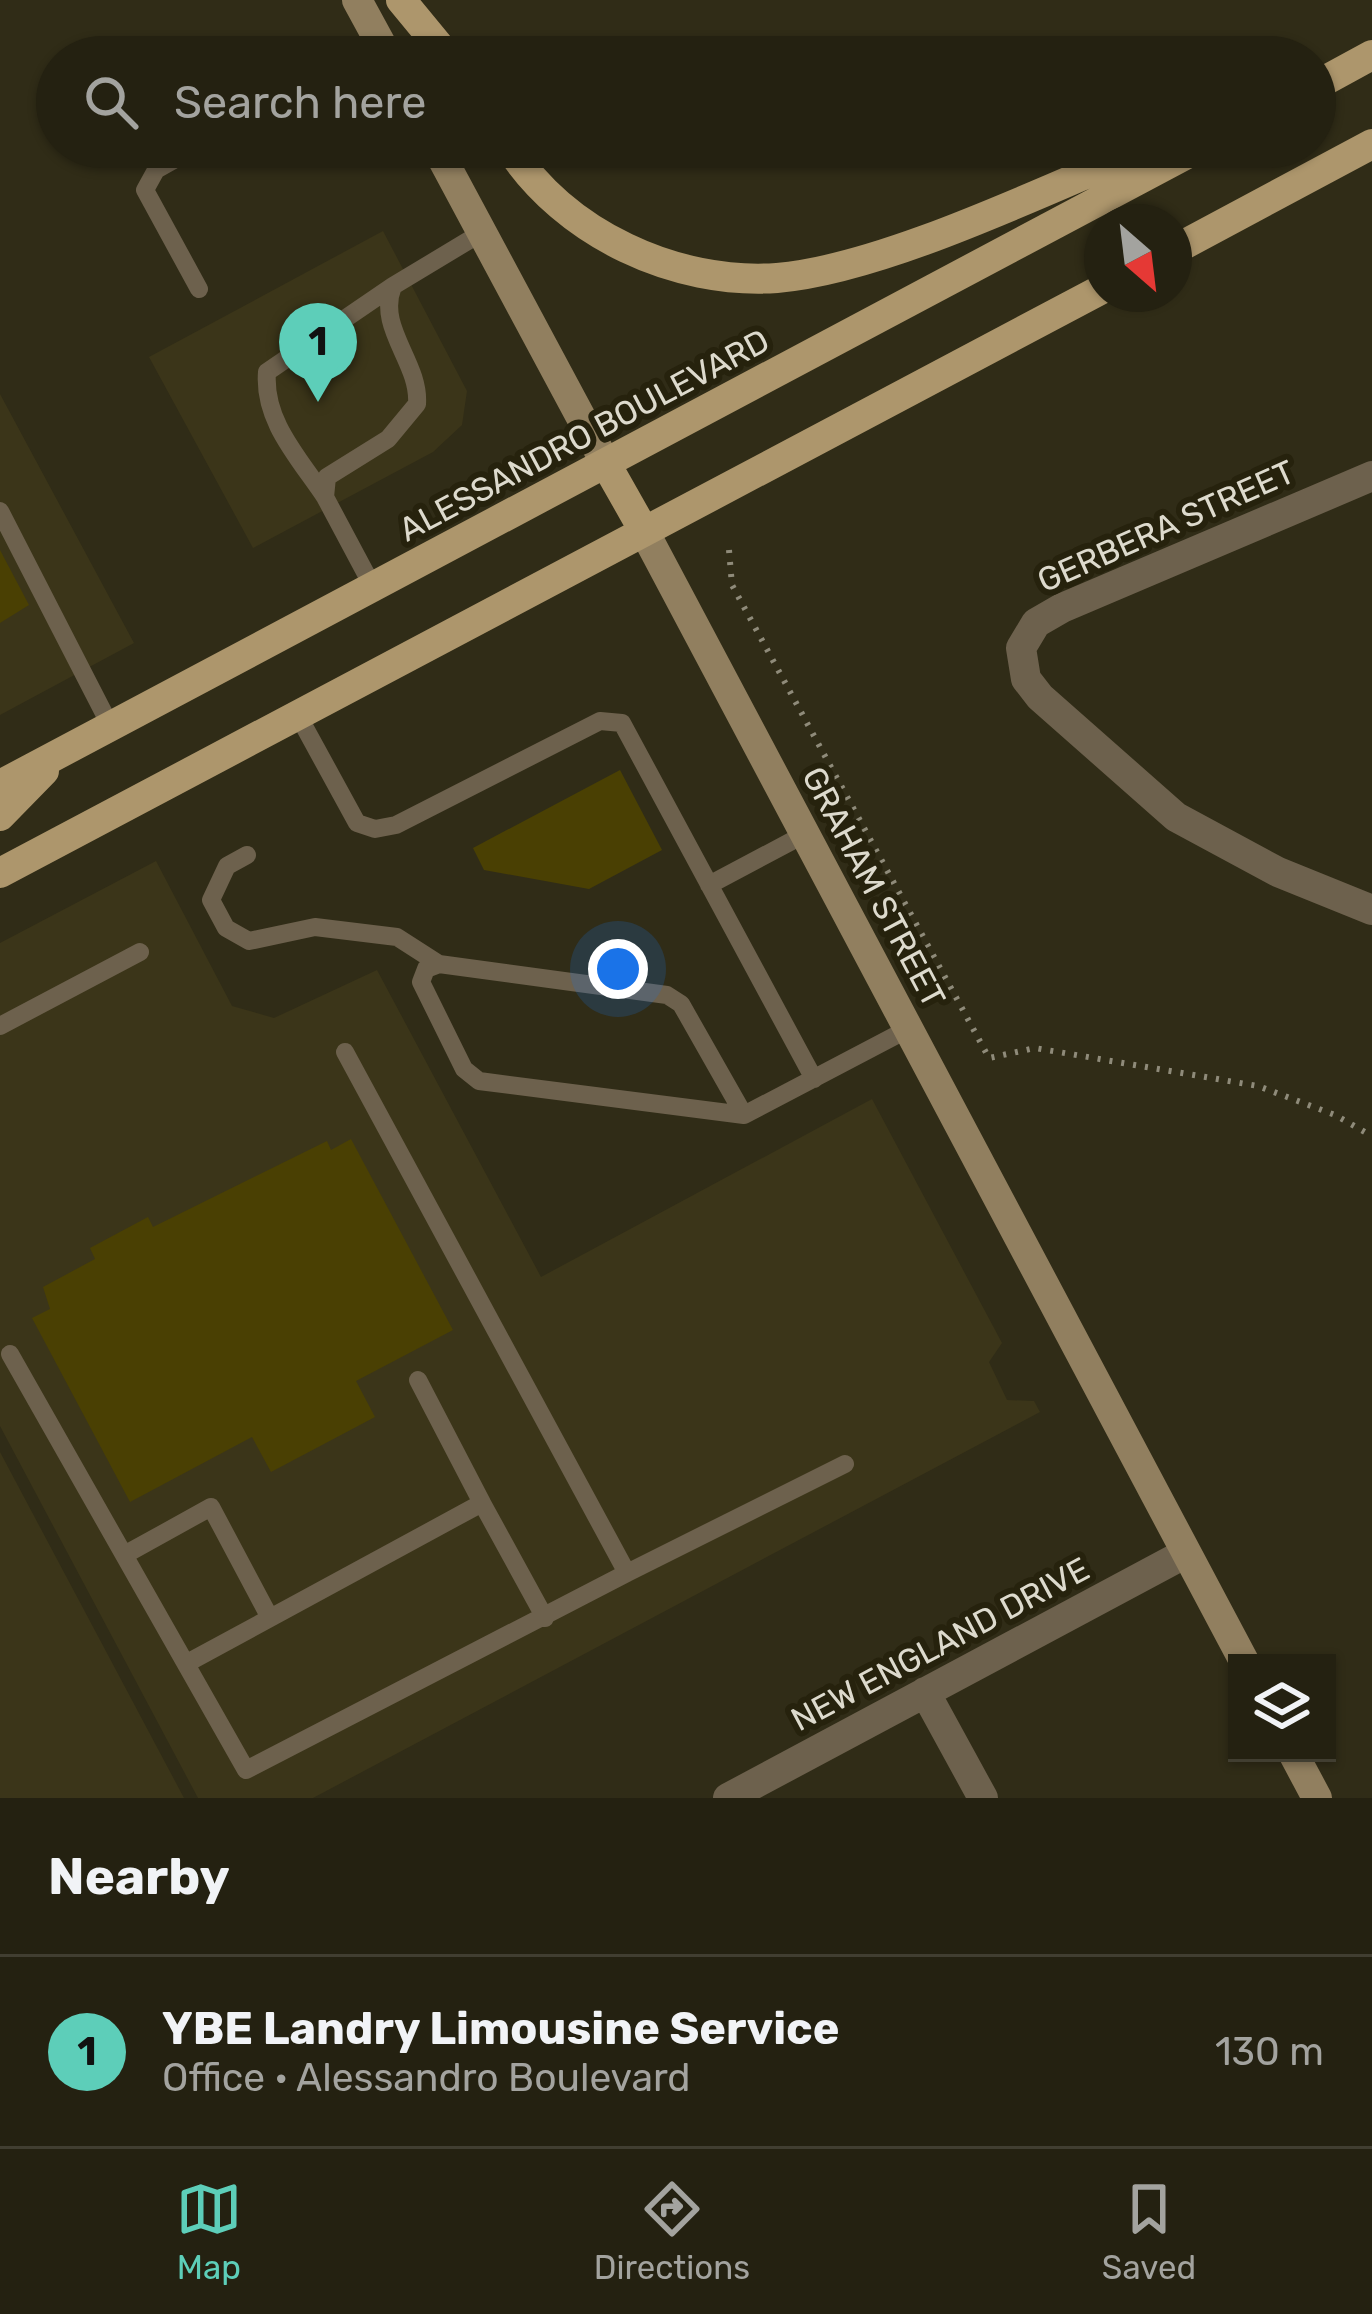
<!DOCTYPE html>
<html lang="en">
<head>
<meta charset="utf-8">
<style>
  body { margin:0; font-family:Rubik,sans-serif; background:#302e1f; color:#f1f3f6 }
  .controls { position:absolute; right:36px; bottom:36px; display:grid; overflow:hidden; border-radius:0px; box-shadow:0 3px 9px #0004 }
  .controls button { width:108px; height:108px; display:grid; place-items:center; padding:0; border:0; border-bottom:3px solid #413e31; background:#242111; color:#f1f3f6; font:60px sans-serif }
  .compass { position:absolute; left:1084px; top:204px; width:108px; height:108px; border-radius:50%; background:#242111; box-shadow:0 3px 9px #0004; rotate:152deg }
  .you { position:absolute; left:618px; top:969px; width:42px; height:42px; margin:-30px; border:9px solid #fff; border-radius:50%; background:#1a73e8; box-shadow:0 0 0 18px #1a73e833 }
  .badge { display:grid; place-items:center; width:78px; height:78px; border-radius:50%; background:#5dceb9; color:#111; font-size:39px; font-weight:700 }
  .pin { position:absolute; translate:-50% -99px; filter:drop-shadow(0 3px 6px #0008) }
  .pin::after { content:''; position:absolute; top:63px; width:42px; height:36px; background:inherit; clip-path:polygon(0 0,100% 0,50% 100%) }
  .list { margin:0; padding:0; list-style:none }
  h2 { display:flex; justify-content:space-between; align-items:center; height:156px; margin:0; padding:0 48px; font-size:51px }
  h2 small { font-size:39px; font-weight:400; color:#a3a39f }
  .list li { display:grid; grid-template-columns:78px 1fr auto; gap:36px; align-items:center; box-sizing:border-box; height:192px; padding:0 48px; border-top:3px solid #413e31 }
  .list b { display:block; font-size:45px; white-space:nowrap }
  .list p { margin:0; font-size:39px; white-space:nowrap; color:#a3a39f }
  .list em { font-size:39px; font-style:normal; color:#a3a39f }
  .icon { flex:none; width:66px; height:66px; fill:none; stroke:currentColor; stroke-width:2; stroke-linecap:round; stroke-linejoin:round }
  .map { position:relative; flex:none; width:1372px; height:1798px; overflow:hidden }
  .search { position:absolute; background:#242111; box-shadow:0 3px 9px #0004; left:36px; right:36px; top:36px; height:132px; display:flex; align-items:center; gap:30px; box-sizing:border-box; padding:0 42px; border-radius:66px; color:#a3a39f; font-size:45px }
  .sheet { height:348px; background:#242111 }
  nav { display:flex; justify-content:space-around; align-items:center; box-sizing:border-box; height:168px; border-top:3px solid #413e31; background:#242111; font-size:33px; color:#a3a39f }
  nav a { display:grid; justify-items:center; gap:6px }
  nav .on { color:#5dceb9 }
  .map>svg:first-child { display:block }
  .built { fill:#3b3519 }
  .building { fill:#4a4003 }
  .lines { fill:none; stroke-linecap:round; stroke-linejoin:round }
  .path { stroke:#8f8b7a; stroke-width:6; stroke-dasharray:3 9; stroke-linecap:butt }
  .lane { stroke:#6d614d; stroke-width:18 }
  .street { stroke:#6d614d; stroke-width:30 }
  .secondary { stroke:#917f5f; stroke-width:30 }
  .primary { stroke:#ad966c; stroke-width:30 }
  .labels { text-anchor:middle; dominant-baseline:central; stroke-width:12; stroke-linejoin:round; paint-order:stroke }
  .street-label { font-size:33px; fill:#dddacd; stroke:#26220d }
</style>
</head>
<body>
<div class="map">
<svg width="1372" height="1798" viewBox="0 0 1372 1798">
  <rect width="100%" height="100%" fill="#302c17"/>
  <path class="built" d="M383,231L467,391L462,425L433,452L253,548L149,357Z
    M0,394L134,643L0,715Z
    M156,861L232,1006L274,1018L377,970L541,1277L872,1099L1002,1343L989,1362L1007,1400L1034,1401L1040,1412L313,1798H198L0,1426V943Z
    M0,1452L184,1798H0Z"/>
  <path class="building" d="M0,550L29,605L0,623Z
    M620,770L662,850L589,889L484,870L473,848Z
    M351,1139L453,1330L356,1381L375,1417L271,1472L252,1437L130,1502L32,1318L50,1309L43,1287L95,1259L90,1248L148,1217L153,1227L327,1141L331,1150Z"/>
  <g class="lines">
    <path class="path" d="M729,550L732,585L989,1058L1035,1048L1258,1086L1335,1115L1372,1136"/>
    <path class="lane" d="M357,57L381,44
      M197,147L156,170L145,190L199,289
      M325,497C299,458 263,421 267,372L393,286
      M0,511L111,727
      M373,587L325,497L327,477L388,439L417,404C420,362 376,328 393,286L481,233
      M299,717L357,823L375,829L396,825L600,721L622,723L814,1079
      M247,855L227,866L211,900L226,928L249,941L315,927L397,937L439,964L667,995L681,1004L744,1115
      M709,885L805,834
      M439,964L426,969L421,982L464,1069L479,1081L744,1115L908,1029
      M0,1026L140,952
      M345,1052L627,1573L845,1464
      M10,1354L246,1770L627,1573
      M418,1380L482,1503
      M126,1554L211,1507L270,1618
      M189,1662L482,1503L545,1618"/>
    <path class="street" d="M1372,476L1062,608L1036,623L1021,648L1026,679L1040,697L1176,817L1278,872L1372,910
      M925,1692L983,1798
      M728,1798L1186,1553"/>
    <path class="secondary" d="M357,0L388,57
      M436,147L606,464
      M644,531L1245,1663
      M1293,1753L1317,1798"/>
    <path class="primary" d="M401,0L448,57
      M1315,86L1372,55
      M509,147C565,234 675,285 777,278C884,269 1047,189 1149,147
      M1174,250L1372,144
      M606,464L644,531
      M0,785L1200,147
      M0,816L44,771
      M0,873L1102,289"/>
  </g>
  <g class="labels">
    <g class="street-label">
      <text transform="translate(584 435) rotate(-28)">ALESSANDRO BOULEVARD</text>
      <text transform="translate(1166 526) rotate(-24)">GERBERA STREET</text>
      <text transform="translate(874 887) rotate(62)">GRAHAM STREET</text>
      <text transform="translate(940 1644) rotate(-28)">NEW ENGLAND DRIVE</text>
    </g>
  </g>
</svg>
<div class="controls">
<button><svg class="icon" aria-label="layers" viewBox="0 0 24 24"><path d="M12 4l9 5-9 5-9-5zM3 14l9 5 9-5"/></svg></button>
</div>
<svg class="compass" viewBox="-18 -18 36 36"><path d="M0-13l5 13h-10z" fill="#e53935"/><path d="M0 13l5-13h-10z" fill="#a3a39f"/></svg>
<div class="you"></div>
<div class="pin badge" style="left:318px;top:402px">1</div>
<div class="search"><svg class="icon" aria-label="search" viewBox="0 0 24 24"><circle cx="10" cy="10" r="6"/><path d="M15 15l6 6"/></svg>Search here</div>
</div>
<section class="sheet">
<h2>Nearby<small></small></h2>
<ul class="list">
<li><span class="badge">1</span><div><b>YBE Landry Limousine Service</b><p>Office · Alessandro Boulevard</p></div><em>130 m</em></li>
</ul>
</section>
<nav>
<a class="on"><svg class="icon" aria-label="map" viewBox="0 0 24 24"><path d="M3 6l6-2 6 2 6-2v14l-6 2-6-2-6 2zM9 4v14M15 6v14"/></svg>Map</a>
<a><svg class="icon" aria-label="directions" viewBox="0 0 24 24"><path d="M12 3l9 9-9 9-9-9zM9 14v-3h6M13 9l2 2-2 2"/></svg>Directions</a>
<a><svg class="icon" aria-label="saved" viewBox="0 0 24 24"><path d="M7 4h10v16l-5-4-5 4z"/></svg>Saved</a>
</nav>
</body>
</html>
